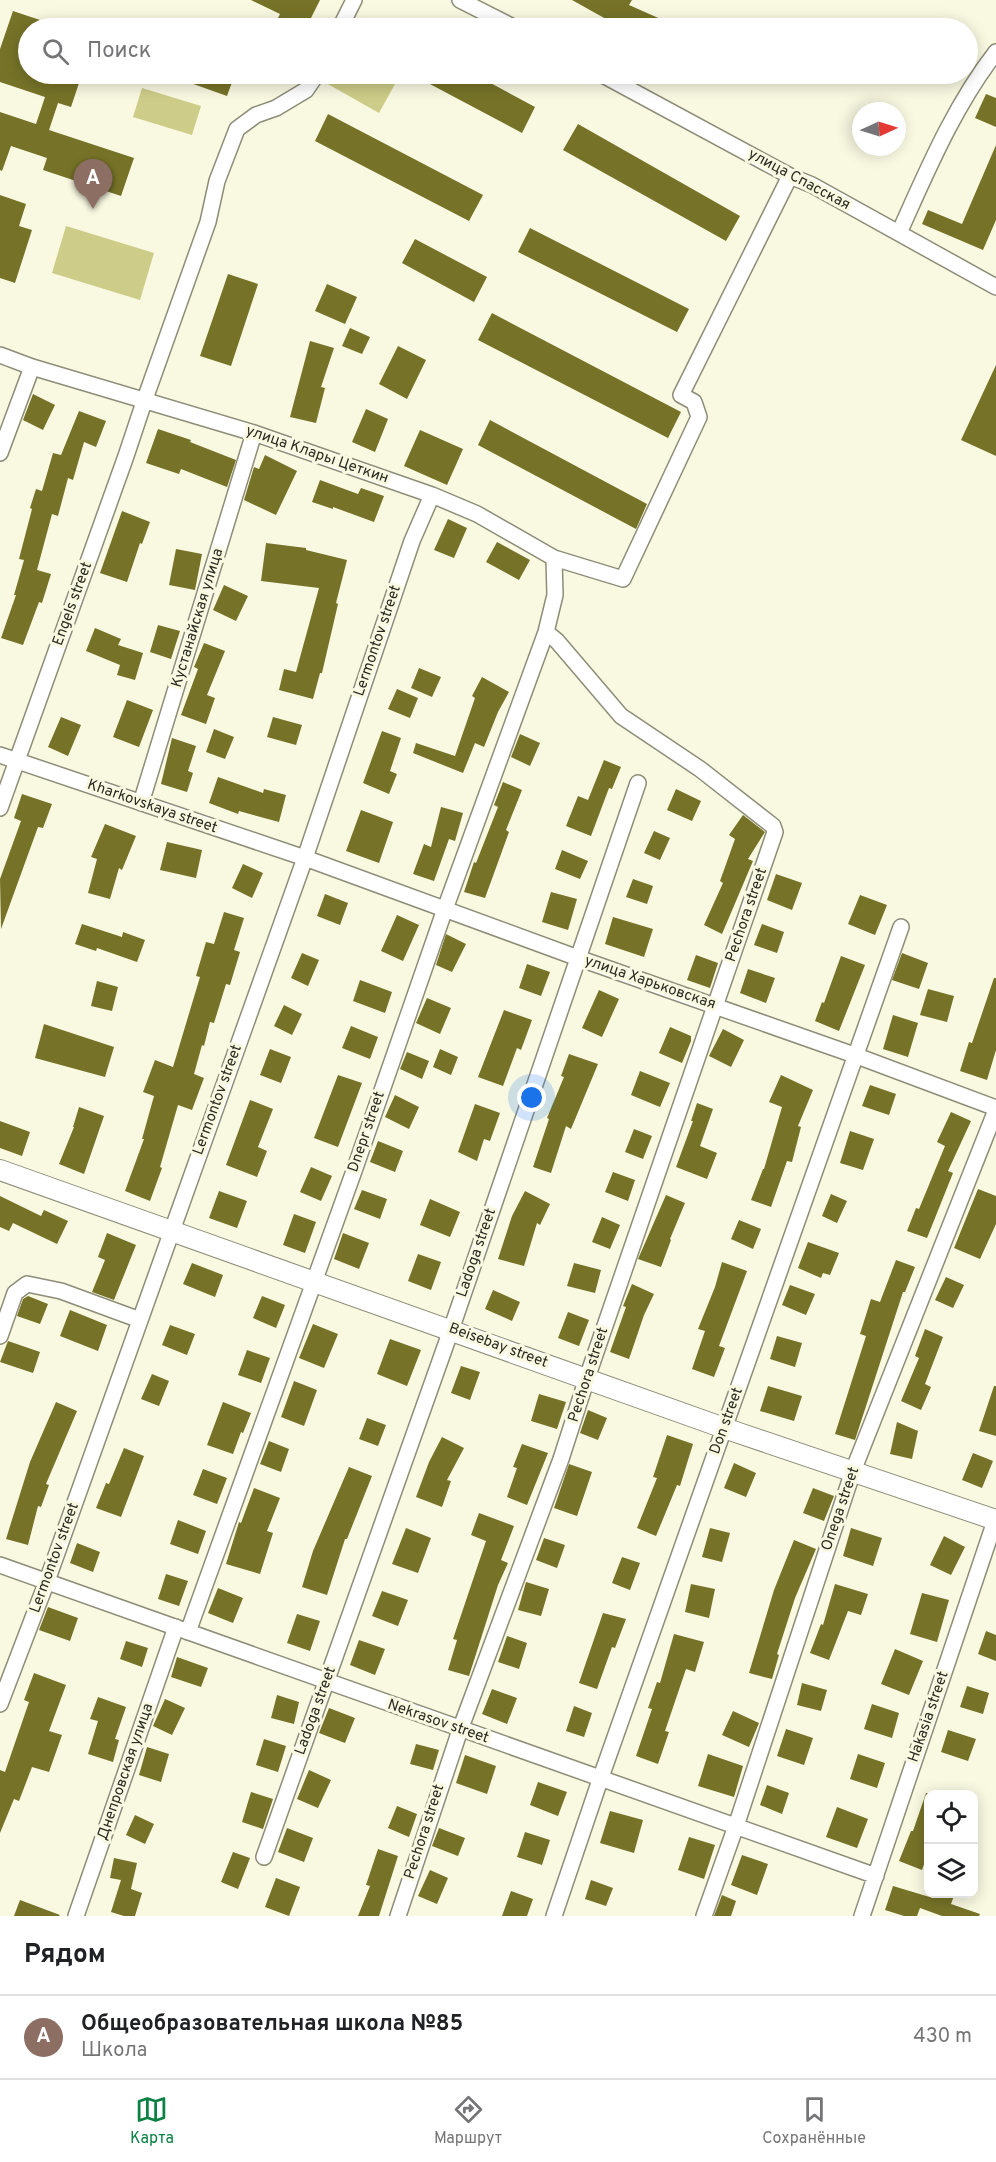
<!DOCTYPE html>
<html lang="ru">
<head>
<meta charset="utf-8">
<style>
  body { margin:0; font-family:Overpass,sans-serif; background:#f2f2f2; color:#202124 }
  .controls { position:absolute; right:18px; bottom:18px; display:grid; overflow:hidden; border-radius:12px; box-shadow:0 3px 15px #0003 }
  .controls button { width:54px; height:54px; display:grid; place-items:center; padding:0; border:0; border-bottom:2px solid #e0e0e0; background:#fff; color:#202124; font:30px sans-serif }
  .compass { position:absolute; left:852px; top:102px; width:54px; height:54px; border-radius:50%; background:#fff; box-shadow:0 3px 15px #0003; rotate:86deg }
  .you { position:absolute; left:532px; top:1098px; width:21px; height:21px; margin:-15px; border:4px solid #fff; border-radius:50%; background:#1a73e8; box-shadow:0 0 0 9px #1a73e833 }
  .badge { display:grid; place-items:center; width:39px; height:39px; border-radius:50%; background:#0b8043; color:#fff; font-size:20px; font-weight:700 }
  .pin { position:absolute; translate:-50% -50px; filter:drop-shadow(0 2px 3px #0008) }
  .pin::after { content:''; position:absolute; top:32px; width:21px; height:18px; background:inherit; clip-path:polygon(0 0,100% 0,50% 100%) }
  .list { margin:0; padding:0; list-style:none }
  h2 { display:flex; justify-content:space-between; align-items:center; height:78px; margin:0; padding:0 24px; font-size:26px }
  h2 small { font-size:20px; font-weight:400; color:#757577 }
  .list li { display:grid; grid-template-columns:39px 1fr auto; gap:18px; align-items:center; box-sizing:border-box; height:84px; padding:0 24px; border-top:2px solid #e0e0e0 }
  .list b { display:block; font-size:22px; white-space:nowrap }
  .list p { margin:0; font-size:20px; white-space:nowrap; color:#757577 }
  .list em { font-size:20px; font-style:normal; color:#757577 }
  .icon { flex:none; width:33px; height:33px; fill:none; stroke:currentColor; stroke-width:2; stroke-linecap:round; stroke-linejoin:round }
  .map { position:relative; flex:none; width:996px; height:1916px; overflow:hidden }
  .search { position:absolute; background:#fff; box-shadow:0 3px 15px #0003; left:18px; right:18px; top:18px; height:66px; display:flex; align-items:center; gap:15px; box-sizing:border-box; padding:0 21px; border-radius:33px; color:#757577; font-size:22px }
  .sheet { height:162px; background:#fff }
  nav { display:flex; justify-content:space-around; align-items:center; box-sizing:border-box; height:84px; border-top:2px solid #e0e0e0; background:#fff; font-size:16px; color:#757577 }
  nav a { display:grid; justify-items:center; gap:3px }
  nav .on { color:#0b8043 }
  .map>svg:first-child { display:block }
  .green { fill:#cdcc88 }
  .building { fill:#767328 }
  .lines { fill:none; stroke-linecap:round; stroke-linejoin:round }
  .minor-casing { stroke:#8d8d78; stroke-width:18 }
  .tertiary-casing { stroke:#8d8d78; stroke-width:22 }
  .minor { stroke:#fff; stroke-width:15 }
  .tertiary { stroke:#fff; stroke-width:20 }
  .labels { text-anchor:middle; dominant-baseline:central; stroke-width:6; stroke-linejoin:round; paint-order:stroke }
  .street-label { font-size:15px; fill:#2a2a21; stroke:#f9f9e2 }
</style>
</head>
<body>
<div class="map">
<svg width="996" height="1916" viewBox="0 0 996 1916">
  <rect width="100%" height="100%" fill="#f9f9e2"/>
  <path class="green" d="M332,74H378L395,84L379,113L326,83Z
    M142,88L201,106L192,135L133,117Z
    M66,226L154,253L140,300L52,273Z"/>
  <path class="building" d="M251,0H320L306,28H273L280,14Z
    M572,0H632L629,5L681,28H622Z
    M13,11L58,26L57,28H28V74H82L71,107L58,103L49,130L134,158L121,196L43,170L47,158L11,146L2,171L0,170V112L36,124L45,97L0,82V49Z
    M168,74H235L227,96L168,75Z
    M411,74H474L535,107L522,133Z
    M986,94L996,98V127L975,118Z
    M328,114L483,195L469,221L315,141Z
    M578,124L740,216L726,241L563,150Z
    M996,145V220L983,250L922,224L928,210L962,224Z
    M0,195L26,204L19,226L32,230L15,283L0,278Z
    M530,228L689,309L677,332L518,252Z
    M415,239L487,277L474,302L402,263Z
    M228,274L258,284L231,366L200,356Z
    M327,284L357,297L345,324L315,311Z
    M492,313L681,412L668,438L478,340Z
    M350,328L370,337L362,354L342,346Z
    M310,341L334,348L321,387L325,388L316,423L290,417Z
    M398,346L426,360L407,399L379,384Z
    M996,365V456L961,440Z
    M33,394L55,405L43,430L23,420Z
    M366,409L388,419L375,452L352,442Z
    M79,411L106,421L96,447L84,442L73,480L68,478L58,516L52,514L37,570L51,574L42,603L39,602L23,645L1,638L16,595H14L24,560L19,559L32,509L30,508L36,489L42,491L53,453L61,455Z
    M490,420L647,504L636,529L478,445Z
    M158,429L191,440L190,442L236,460L227,487L181,469L179,474L146,463Z
    M420,430L463,449L447,485L404,466Z
    M265,455L297,471L276,515L244,500L254,467L259,469Z
    M320,480L358,494L361,488L384,496L374,522L333,507V509L312,502Z
    M122,511L150,522L142,544L140,543L127,582L100,573Z
    M448,519L467,528L454,558L434,550Z
    M497,542L530,560L519,580L486,562Z
    M266,543L306,548V550L347,560L336,603L338,604L322,673H320L313,699L279,690L284,669L296,672L319,588L261,581Z
    M176,549L202,554L195,590L169,585Z
    M224,585L248,596L236,621L213,610Z
    M158,625L180,631L171,659L150,652Z
    M95,628L121,639L118,645L143,653L135,680L117,675L120,665L86,651Z
    M204,643L225,651L207,695L215,698L206,724L181,715L198,669L194,667Z
    M419,668L441,677L432,697L411,688Z
    M482,677L509,692L498,712L484,747L475,743L463,773L413,753L416,743L455,756L475,698L472,696Z
    M397,689L418,698L410,718L388,709Z
    M127,700L153,710L139,747L113,737Z
    M61,717L81,725L68,756L48,747Z
    M273,717L302,725L296,745L267,737Z
    M214,729L234,737L225,759L206,752Z
    M382,731L401,738L390,771L397,774L389,794L363,783Z
    M520,734L540,743L530,766L511,757Z
    M172,738L196,746L188,771L193,773L187,792L161,784Z
    M604,760L621,767L612,789L609,788L591,836L566,826L578,796L588,800Z
    M218,777L263,793L264,789L286,795L279,822L239,811L238,814L209,803Z
    M503,782L522,790L506,830L509,832L485,898L464,892L474,862L476,863L498,807L494,805Z
    M676,789L701,801L692,821L667,810Z
    M22,794L52,804L43,828L38,827L1,929L0,879L21,821L14,818Z
    M441,807L463,813L455,841L449,839L434,881L413,874L424,844L431,847Z
    M361,810L393,822L379,863L346,851Z
    M743,815L765,832L748,859L753,861L722,934L704,925L723,883L720,881L735,839L729,835Z
    M105,824L136,836L122,870L119,868L110,899L88,893L97,859L91,857Z
    M654,831L670,838L660,860L644,853Z
    M167,842L202,850L196,878L160,870Z
    M562,850L588,861L580,879L555,869Z
    M243,864L263,873L252,898L232,888Z
    M776,874L802,883L792,910L767,900Z
    M633,879L653,886L647,904L626,897Z
    M551,892L577,899L568,930L542,922Z
    M325,894L348,903L340,925L317,916Z
    M860,895L887,905L875,935L848,924Z
    M224,912L244,918L234,950L240,952L230,985L226,984L214,1023L210,1022L204,1046L202,1045L194,1074L204,1078L192,1110L178,1105L160,1167L162,1168L150,1201L125,1191L144,1139H142L154,1096L143,1092L155,1060L173,1067L200,977L196,976L206,942L214,944Z
    M397,915L419,925L403,961L381,951Z
    M613,917L653,929L644,957L605,944Z
    M82,924L122,937L123,932L145,940L137,962L97,948L96,951L75,944Z
    M762,924L784,932L777,953L754,945Z
    M446,934L466,944L452,972L436,965Z
    M302,953L319,960L308,986L291,978Z
    M902,953L928,963L919,989L892,980Z
    M696,955L718,963L710,988L687,980Z
    M841,956L865,965L839,1031L815,1021L822,1002L824,1003Z
    M527,964L550,972L541,996L519,988Z
    M748,969L775,978L766,1003L740,993Z
    M994,978H996V1050L987,1080L960,1071L969,1042L972,1043Z
    M360,980L392,992L385,1013L353,1001Z
    M97,981L118,987L112,1011L91,1006Z
    M928,989L954,996L947,1022L920,1015Z
    M599,990L619,999L602,1037L582,1028Z
    M427,998L451,1008L440,1034L416,1023Z
    M284,1005L302,1014L292,1035L274,1026Z
    M504,1010L532,1020L521,1050L517,1048L503,1086L478,1077Z
    M893,1015L918,1023L908,1057L883,1049Z
    M44,1024L114,1047L105,1077L35,1058Z
    M351,1026L378,1037L370,1059L342,1048Z
    M670,1027L691,1036V1041L682,1063L659,1053Z
    M723,1029L744,1040L731,1067L709,1056Z
    M270,1049L291,1057L281,1083L260,1075Z
    M440,1049L458,1057L451,1075L433,1067Z
    M407,1052L429,1061L422,1079L400,1069Z
    M569,1054L598,1064L571,1129L566,1126L551,1173L533,1167L549,1119L547,1118L564,1077L561,1076Z
    M640,1071L670,1083L660,1107L631,1095Z
    M338,1075L362,1083L338,1147L314,1138Z
    M781,1075L813,1090L798,1126L801,1127L792,1162L787,1161L771,1207L751,1200L763,1169H764L782,1107L769,1102Z
    M870,1085L896,1094L889,1115L862,1106Z
    M395,1095L419,1107L409,1129L385,1117Z
    M250,1100L273,1109L258,1147L267,1151L257,1177L226,1165Z
    M697,1103L713,1109L700,1146L717,1153L707,1179L676,1167L693,1121H691Z
    M475,1104L500,1113L490,1141L484,1139L477,1161L458,1152Z
    M79,1107L104,1116L84,1174L59,1164L74,1127H73Z
    M951,1112L971,1121L948,1171L953,1173L927,1238L907,1231L916,1208L919,1209L945,1146L937,1142Z
    M0,1121L30,1132L22,1156L0,1148Z
    M634,1129L652,1136L643,1159L625,1152Z
    M850,1131L874,1139L863,1170L840,1163Z
    M378,1141L403,1151L395,1172L370,1162Z
    M311,1167L332,1176L321,1201L300,1192Z
    M613,1172L635,1180L628,1201L605,1192Z
    M978,1189L996,1196V1224L980,1259L954,1248Z
    M362,1190L387,1199L380,1219L354,1209Z
    M219,1191L247,1201L237,1228L209,1218Z
    M525,1191L550,1204L540,1225L537,1223L524,1266L498,1259L512,1216Z
    M831,1194L847,1201L837,1223L822,1216Z
    M666,1195L685,1203L670,1239L671,1240L661,1267L638,1259Z
    M0,1196L41,1216L44,1210L68,1221L57,1244L13,1223L9,1231L0,1227Z
    M430,1199L460,1212L450,1237L420,1225Z
    M294,1214L316,1222L305,1253L283,1245Z
    M602,1217L620,1225L610,1249L592,1242Z
    M739,1220L761,1229L753,1249L731,1239Z
    M107,1233L136,1245L114,1300L92,1292L105,1260L98,1257Z
    M343,1233L369,1243L359,1269L334,1259Z
    M808,1242L839,1253L830,1275L823,1273L821,1278L798,1268Z
    M418,1254L441,1262L431,1290L408,1281Z
    M896,1260L915,1267L905,1292H903L855,1440L835,1434L866,1336L860,1334L871,1299L880,1302Z
    M722,1262L747,1271L719,1346L725,1348L714,1377L692,1369L705,1331L698,1329L715,1287Z
    M192,1263L223,1275L215,1297L183,1284Z
    M574,1263L601,1270L595,1293L567,1286Z
    M946,1277L964,1285L953,1308L935,1300Z
    M632,1284L654,1294L644,1315L629,1359L610,1352L626,1307L623,1306Z
    M790,1285L815,1294L806,1315L782,1305Z
    M493,1290L520,1302L512,1321L485,1309Z
    M28,1296L48,1304L40,1324L17,1316L23,1299Z
    M262,1296L285,1305L276,1328L253,1318Z
    M70,1310L107,1325L98,1351L60,1336Z
    M568,1312L589,1320L579,1346L558,1338Z
    M313,1324L338,1334L324,1368L299,1358Z
    M170,1325L195,1334L187,1355L162,1345Z
    M925,1329L943,1337L925,1384L931,1387L921,1410L901,1401L919,1358L915,1356Z
    M777,1336L802,1343L795,1367L770,1359Z
    M390,1339L421,1350L407,1386L377,1374Z
    M8,1341L40,1352L33,1373L0,1362Z
    M247,1350L270,1358L261,1383L238,1375Z
    M461,1366L480,1372L470,1400L451,1393Z
    M152,1374L169,1381L159,1406L141,1399Z
    M294,1381L317,1390L304,1426L281,1417Z
    M768,1386L802,1396L794,1421L760,1411Z
    M994,1386H996V1436L979,1431Z
    M539,1394L566,1402L557,1429L531,1421Z
    M56,1402L77,1411L46,1484L49,1485L41,1507L38,1506L28,1545L6,1539L30,1462Z
    M223,1402L251,1413L243,1433L241,1432L233,1454L207,1445Z
    M588,1410L607,1418L598,1440L580,1433Z
    M367,1418L386,1425L378,1446L359,1439Z
    M897,1422L918,1431L912,1459L890,1454Z
    M667,1435L693,1444L680,1486L677,1485L656,1536L637,1528L657,1478L653,1477Z
    M442,1437L464,1448L447,1480L451,1481L442,1507L416,1497L429,1462Z
    M269,1441L289,1449L281,1472L260,1464Z
    M522,1444L548,1453L527,1505L507,1497L517,1468L513,1467Z
    M124,1448L144,1456L121,1517L96,1508L106,1483L109,1484Z
    M973,1453L993,1461L982,1488L962,1480Z
    M734,1463L756,1473L746,1497L724,1488Z
    M569,1464L592,1472L577,1516L554,1508Z
    M349,1467L372,1476L347,1539H345L327,1595L302,1587L313,1551Z
    M203,1469L227,1478L217,1504L193,1495Z
    M254,1488L280,1498L267,1531L273,1533L260,1574L226,1564L239,1522L241,1523Z
    M813,1488L834,1496L824,1521L803,1513Z
    M479,1513L514,1526L501,1560L508,1563L498,1585L469,1676L448,1670L457,1640L453,1639L486,1541L471,1535Z
    M178,1520L206,1531L198,1554L170,1544Z
    M406,1528L431,1538L418,1573L392,1564Z
    M710,1528L730,1533L722,1562L702,1557Z
    M851,1528L882,1538L873,1566L843,1556Z
    M944,1536L965,1547L951,1575L930,1565Z
    M544,1538L565,1545L557,1568L536,1560Z
    M794,1540L816,1549L795,1598L777,1654L779,1655L772,1679L749,1673L774,1590Z
    M77,1543L100,1552L93,1572L70,1563Z
    M622,1557L640,1563L630,1590L612,1583Z
    M166,1574L188,1581L179,1606L158,1599Z
    M526,1582L549,1589L541,1616L518,1610Z
    M691,1584L715,1589L709,1618L685,1612Z
    M835,1584L868,1594L861,1615L848,1611L829,1660L810,1653L821,1624L823,1625Z
    M218,1588L243,1598L233,1623L208,1613Z
    M382,1591L408,1600L398,1626L372,1616Z
    M922,1593L949,1600L937,1642L910,1634Z
    M48,1607L78,1618L70,1641L39,1630Z
    M603,1613L626,1619L615,1648L612,1647L597,1689L579,1683Z
    M297,1614L320,1621L310,1651L287,1643Z
    M986,1631L996,1635V1661L978,1654Z
    M674,1634L704,1642L695,1672L686,1669L665,1731L669,1732L658,1764L636,1756L652,1709L648,1708L657,1682L660,1683Z
    M507,1636L527,1643L519,1669L498,1662Z
    M359,1640L385,1649L375,1675L350,1665Z
    M126,1641L148,1648L142,1667L120,1659Z
    M895,1649L923,1661L909,1695L881,1684Z
    M177,1657L208,1668L201,1687L171,1677Z
    M34,1673L66,1685L49,1731L62,1735L49,1772L32,1767L19,1801L14,1799L0,1833V1770L5,1772L29,1702L24,1700Z
    M802,1683L827,1690L821,1711L797,1705Z
    M967,1686L989,1693L983,1714L960,1707Z
    M492,1689L517,1698L507,1724L482,1714Z
    M277,1695L299,1702L294,1724L271,1718Z
    M98,1697L126,1707L115,1739L119,1740L113,1762L88,1754L98,1721L90,1719Z
    M165,1699L185,1708L172,1735L153,1726Z
    M872,1704L899,1713L892,1738L864,1729Z
    M574,1706L592,1713L584,1737L566,1731Z
    M329,1708L355,1718L345,1743L319,1733Z
    M733,1711L759,1723L749,1747L722,1735Z
    M786,1729L813,1738L804,1765L777,1756Z
    M948,1730L976,1739L968,1761L941,1752Z
    M264,1739L286,1746L278,1772L256,1765Z
    M416,1744L439,1750L433,1770L410,1764Z
    M147,1747L169,1754L161,1782L139,1775Z
    M708,1754L743,1766L734,1797L698,1786Z
    M858,1754L885,1763L877,1788L850,1779Z
    M465,1755L496,1766L487,1794L456,1783Z
    M309,1770L331,1780L318,1808L297,1799Z
    M538,1782L567,1792L558,1816L530,1805Z
    M767,1785L789,1793L782,1814L760,1805Z
    M251,1792L273,1799L263,1829L242,1822Z
    M926,1793H928V1853L922,1870L899,1861L911,1831H913Z
    M397,1806L417,1814L409,1837L388,1828Z
    M837,1807L868,1819L857,1848L826,1837Z
    M610,1811L643,1820L634,1853L600,1843Z
    M135,1815L154,1824L145,1844L126,1835Z
    M287,1828L313,1838L304,1862L278,1852Z
    M439,1828L465,1838L458,1856L432,1846Z
    M525,1832L550,1840L542,1865L517,1857Z
    M689,1837L715,1845L704,1879L678,1870Z
    M378,1849L398,1856L379,1916H358L370,1886L366,1885Z
    M233,1852L250,1858L238,1889L221,1882Z
    M742,1855L768,1864L757,1895L731,1885Z
    M114,1858L137,1863L131,1889L142,1893L135,1916H124L111,1912L121,1880L110,1878Z
    M430,1870L448,1878L437,1904L418,1896Z
    M276,1878L300,1887L289,1916L265,1907Z
    M591,1880L613,1888L606,1906L585,1899Z
    M893,1886L933,1898L934,1893H955L951,1904L980,1914L979,1916H942L920,1908L917,1916H904L885,1910Z
    M511,1891L533,1899L527,1916H502Z
    M722,1895L736,1901L731,1916H714Z
    M20,1900L60,1915L59,1916H14Z"/>
  <g class="lines">
    <g class="minor-casing">
      <path id="minor" d="M460,0L515,28
        M340,28L354,0
        M601,74L790,176L812,185L996,287
        M899,233C927,171 954,106 996,52
        M0,355L32,367L254,433L432,495L477,514L554,558L623,579L699,417L694,402L681,395L790,176
        M0,453L32,367
        M0,755L305,858L578,958L857,1056L996,1108
        M141,803L254,433
        M0,808L126,456L145,399L208,222L217,181L237,129L256,115L276,108L306,90L317,74
        M0,1336L15,1293L27,1284L61,1291L140,1320
        M0,1565L876,1876
        M188,1632L354,1171L445,909L546,632
        M0,1704L47,1581L305,858L412,541L432,495
        M264,1857L451,1330L638,783
        M76,1916L176,1627
        M398,1916L460,1730L561,1459L587,1378L775,832L773,826L700,769L621,716L557,641L546,632L555,595L554,558
        M554,1916L601,1777L901,927
        M704,1916L736,1826L853,1471L996,1110
        M862,1916L996,1518"/>
    </g>
    <g class="tertiary-casing">
      <path id="tertiary" d="M0,1170L724,1428L996,1520"/>
    </g>
    <use href="#minor" class="minor"/>
    <use href="#tertiary" class="tertiary"/>
  </g>
  <g class="labels">
    <g class="street-label">
      <text transform="translate(799 180) rotate(28)">улица Спасская</text>
      <text transform="translate(317 455) rotate(19)">улица Клары Цеткин</text>
      <text transform="translate(73 604) rotate(-70)">Engels street</text>
      <text transform="translate(198 618) rotate(-73)">Кустанайская улица</text>
      <text transform="translate(378 641) rotate(-71)">Lermontov street</text>
      <text transform="translate(152 807) rotate(19)">Kharkovskaya street</text>
      <text transform="translate(747 915) rotate(-71)">Pechora street</text>
      <text transform="translate(650 983) rotate(19)">улица Харьковская</text>
      <text transform="translate(218 1100) rotate(-70)">Lermontov street</text>
      <text transform="translate(367 1132) rotate(-71)">Dnepr street</text>
      <text transform="translate(477 1253) rotate(-71)">Ladoga street</text>
      <text transform="translate(498 1346) rotate(20)">Beisebay street</text>
      <text transform="translate(589 1375) rotate(-72)">Pechora street</text>
      <text transform="translate(727 1421) rotate(-70)">Don street</text>
      <text transform="translate(841 1509) rotate(-71)">Onega street</text>
      <text transform="translate(55 1558) rotate(-70)">Lermontov street</text>
      <text transform="translate(316 1711) rotate(-70)">Ladoga street</text>
      <text transform="translate(929 1717) rotate(-71)">Hakasia street</text>
      <text transform="translate(438 1722) rotate(19)">Nekrasov street</text>
      <text transform="translate(126 1772) rotate(-71)">Днепровская улица</text>
      <text transform="translate(425 1832) rotate(-72)">Pechora street</text>
    </g>
  </g>
</svg>
<div class="controls">
<button><svg class="icon" aria-label="locate" viewBox="0 0 24 24"><circle cx="12" cy="12" r="6"/><path d="M12 2v4M12 18v4M2 12h4M18 12h4"/></svg></button>
<button><svg class="icon" aria-label="layers" viewBox="0 0 24 24"><path d="M12 4l9 5-9 5-9-5zM3 14l9 5 9-5"/></svg></button>
</div>
<svg class="compass" viewBox="-18 -18 36 36"><path d="M0-13l5 13h-10z" fill="#e53935"/><path d="M0 13l5-13h-10z" fill="#757577"/></svg>
<div class="you"></div>
<div class="pin badge" style="left:93px;top:209px;background:#8d6e63">A</div>
<div class="search"><svg class="icon" aria-label="search" viewBox="0 0 24 24"><circle cx="10" cy="10" r="6"/><path d="M15 15l6 6"/></svg>Поиск</div>
</div>
<section class="sheet">
<h2>Рядом<small></small></h2>
<ul class="list">
<li><span class="badge" style="background:#8d6e63">A</span><div><b>Общеобразовательная школа №85</b><p>Школа</p></div><em>430 m</em></li>
</ul>
</section>
<nav>
<a class="on"><svg class="icon" aria-label="map" viewBox="0 0 24 24"><path d="M3 6l6-2 6 2 6-2v14l-6 2-6-2-6 2zM9 4v14M15 6v14"/></svg>Карта</a>
<a><svg class="icon" aria-label="directions" viewBox="0 0 24 24"><path d="M12 3l9 9-9 9-9-9zM9 14v-3h6M13 9l2 2-2 2"/></svg>Маршрут</a>
<a><svg class="icon" aria-label="saved" viewBox="0 0 24 24"><path d="M7 4h10v16l-5-4-5 4z"/></svg>Сохранённые</a>
</nav>
</body>
</html>
